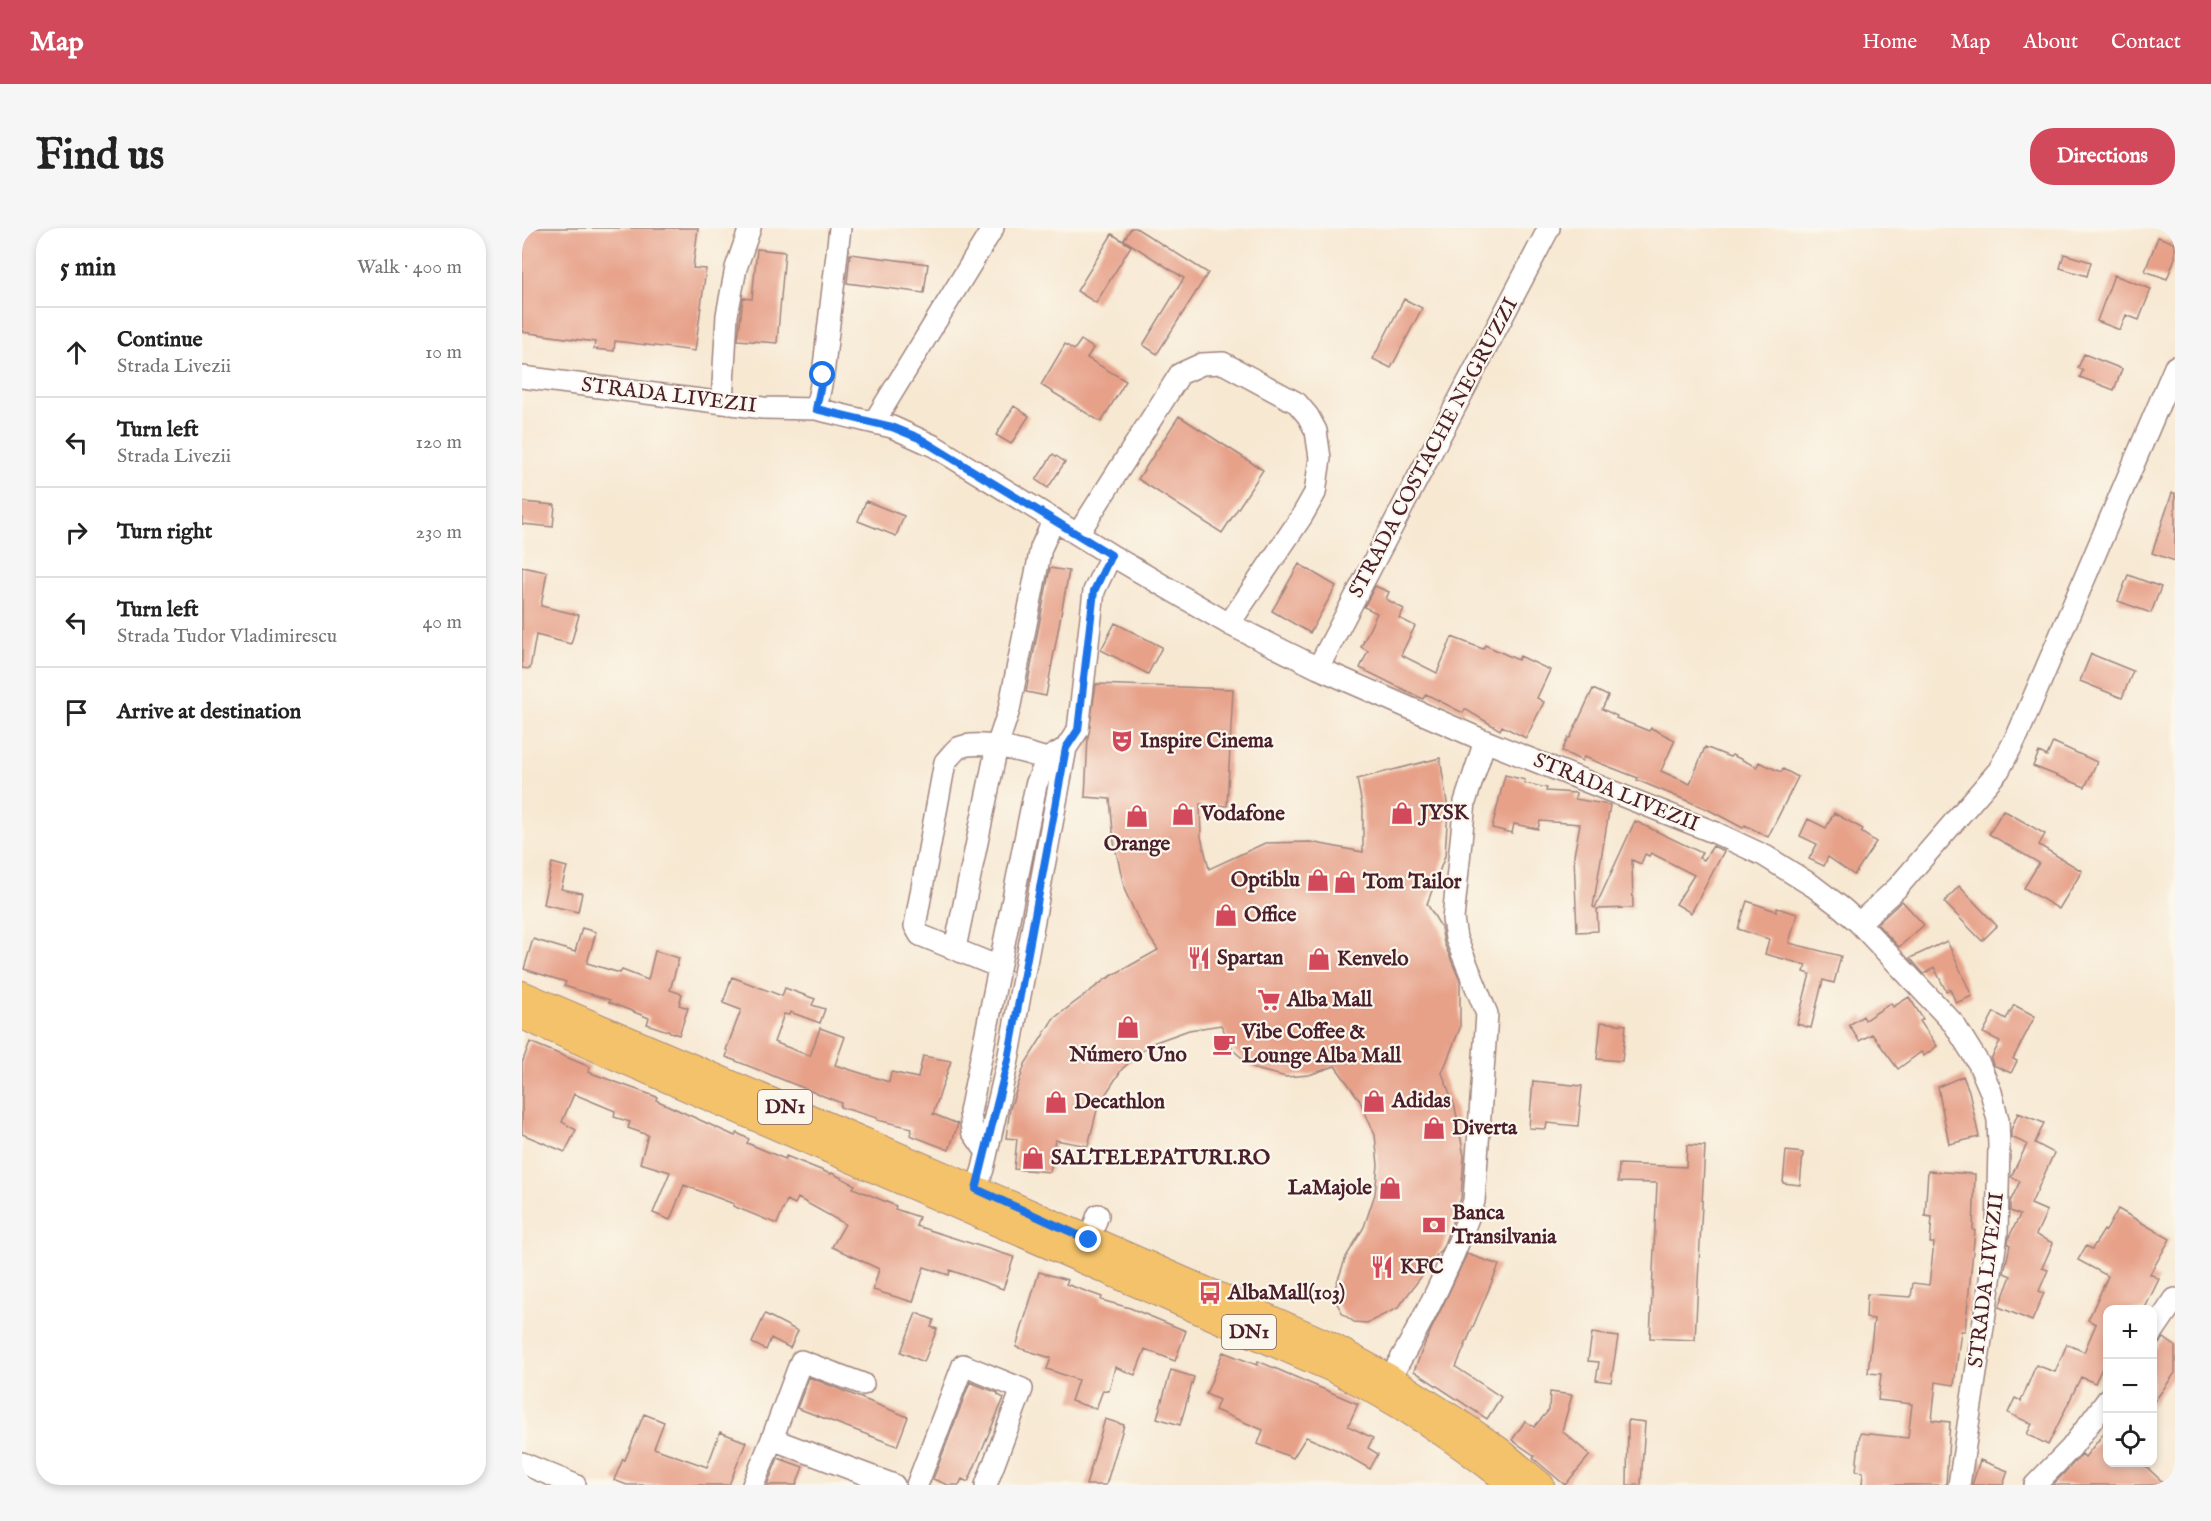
<!DOCTYPE html>
<html lang="en">
<head>
<meta charset="utf-8">
<style>
  body { margin:0; font-family:"IM FELL English",serif; background:#f6f6f6; color:#222 }
  .controls { position:absolute; right:18px; bottom:18px; display:grid; overflow:hidden; border-radius:12px; box-shadow:0 3px 9px #0003 }
  .controls button { width:54px; height:54px; display:grid; place-items:center; padding:0; border:0; border-bottom:2px solid #e0e0e0; background:#fff; color:#222; font:30px sans-serif }
  .stop { position:absolute; width:18px; height:18px; margin:-14px; border:4px solid #1a73e8; border-radius:50%; background:#fff }
  .stop.end { background:#1a73e8; border-color:#fff; box-shadow:0 2px 6px #0008 }
  .list { margin:0; padding:0; list-style:none }
  h2 { display:flex; justify-content:space-between; align-items:center; height:78px; margin:0; padding:0 24px; font-size:26px }
  h2 small { font-size:20px; font-weight:400; color:#767676 }
  .list li { display:grid; grid-template-columns:39px 1fr auto; gap:18px; align-items:center; box-sizing:border-box; height:90px; padding:0 24px; border-top:2px solid #e0e0e0 }
  .list b { display:block; font-size:22px; white-space:nowrap }
  .list p { margin:0; font-size:20px; white-space:nowrap; color:#767676 }
  .list em { font-size:20px; font-style:normal; color:#767676 }
  .icon { flex:none; width:33px; height:33px; fill:none; stroke:currentColor; stroke-width:2; stroke-linecap:round; stroke-linejoin:round }
  .map { position:relative; flex:none; width:1653px; height:1257px; overflow:hidden; border-radius:24px }
  header { display:flex; align-items:center; gap:36px; box-sizing:border-box; height:84px; padding:0 30px; background:#d1495b; color:#fff }
  header strong { font-size:28px }
  nav { display:flex; gap:33px; margin-inline-start:auto; font-size:21px }
  .intro { display:flex; align-items:center; justify-content:space-between; box-sizing:border-box; height:144px; padding:0 36px }
  h1 { margin:0; font-size:42px }
  .button { padding:15px 27px; border-radius:24px; background:#d1495b; color:#fff; font-size:21px; font-weight:700 }
  main { display:flex; gap:36px; padding:0 36px }
  aside { flex:1; background:#fff; border-radius:24px; box-shadow:0 3px 9px #0003 }
  .map>svg:first-child { display:block }
  .building { fill:#e7a189 }
  .lines { fill:none; stroke-linecap:round; stroke-linejoin:round }
  .minor-casing { stroke:#a0847e; stroke-width:24 }
  .major-casing { stroke:#a0847e; stroke-width:28 }
  .minor { stroke:#fff; stroke-width:21 }
  .major { stroke:#f3c26a; stroke-width:26 }
  .route { stroke:#1a73e8; stroke-width:8 }
  .labels { text-anchor:middle; dominant-baseline:central; stroke-width:4.5; stroke-linejoin:round; paint-order:stroke }
  .shield { fill:#fbf7ec; stroke:#7f6065; stroke-width:1.5 }
  .shield-label { font-size:20px; font-weight:bold; fill:#4a1f2b }
  .street-label { font-size:21px; fill:#4a1f2b; stroke:#fbf7ec }
  .poi-label { font-size:21px; font-weight:bold; fill:#4a1f2b; stroke:#fbf7ec; text-anchor:start }
</style>
</head>
<body>
<header>
<strong>Map</strong>
<nav><a>Home</a><a>Map</a><a>About</a><a>Contact</a></nav>
</header>
<div class="intro"><h1>Find us</h1><a class="button">Directions</a></div>
<main>
<aside>
<h2>5 min<small>Walk · 400 m</small></h2>
<ul class="list">
<li><svg class="icon" aria-label="ahead" viewBox="0 0 24 24"><path d="M12 20V5M6 11l6-6 6 6"/></svg><div><b>Continue</b><p>Strada Livezii</p></div><em>10 m</em></li>
<li><svg class="icon" aria-label="left" viewBox="0 0 24 24"><path d="M17 20v-9H6M10 6l-5 5 5 5"/></svg><div><b>Turn left</b><p>Strada Livezii</p></div><em>120 m</em></li>
<li><svg class="icon" aria-label="right" viewBox="0 0 24 24"><path d="M7 20v-9h11M14 6l5 5-5 5"/></svg><div><b>Turn right</b></div><em>230 m</em></li>
<li><svg class="icon" aria-label="left" viewBox="0 0 24 24"><path d="M17 20v-9H6M10 6l-5 5 5 5"/></svg><div><b>Turn left</b><p>Strada Tudor Vladimirescu</p></div><em>40 m</em></li>
<li><svg class="icon" aria-label="arrive" viewBox="0 0 24 24"><path d="M6 21V4h12l-3 4 3 4H6"/></svg><div><b>Arrive at destination</b></div></li>
</ul>
</aside>
<div class="map">
<svg width="1653" height="1257" viewBox="0 0 1653 1257">
  <rect width="100%" height="100%" fill="#fbf7ec"/>
  <filter id="ink" filterUnits="userSpaceOnUse"><feTurbulence type="fractalNoise" baseFrequency=".0167" numOctaves="2"/><feDisplacementMap in="SourceGraphic" scale="12" xChannelSelector="R" yChannelSelector="G"/><feConvolveMatrix kernelMatrix="1 2 1 2 8 2 1 2 1" color-interpolation-filters="sRGB"/></filter>
  <filter id="wash" filterUnits="userSpaceOnUse"><feTurbulence type="fractalNoise" baseFrequency=".008" numOctaves="4" result="noise"/><feDisplacementMap in="SourceGraphic" scale="24" xChannelSelector="R" yChannelSelector="G"/><feGaussianBlur stdDeviation="1.35" result="paint"/><feColorMatrix in="noise" values="0 0 0 0 0 0 0 0 0 0 0 0 0 0 0 0 0 1.4 0 .05"/><feComposite in="paint" operator="in"/></filter>
  <g filter="url(#wash)">
    <rect width="100%" height="100%" fill="#f7e8d2"/>
    <g id="blocks">
      <path class="building" d="M0,0H176L171,40L184,41L173,123L93,113L92,123L72,121L73,114L0,104Z
        M609,0H614L686,45L635,126L621,117L662,50L602,12Z
        M590,6L609,18L574,75L555,63Z
        M1636,9L1653,15V30L1645,51L1623,43Z
        M235,21L263,24L255,115L216,112L221,70L230,71Z
        M328,26L406,36L402,65L325,55Z
        M1542,26L1569,34L1565,48L1538,40Z
        M1592,47L1629,61L1617,92L1604,87L1598,102L1575,93Z
        M882,71L900,80L869,140L851,131Z
        M559,112L571,120L565,130L604,153L579,194L519,157L543,116L552,122Z
        M1562,126L1600,141L1592,162L1558,149L1561,142L1556,140Z
        M492,178L507,188L489,216L474,207Z
        M657,188L741,242L700,305L616,251Z
        M531,226L543,234L526,260L514,252Z
        M1650,265H1653V333L1630,325Z
        M344,273L382,288L374,308L336,293Z
        M0,274L33,277L31,299L0,296Z
        M777,336L814,358L788,405L750,383Z
        M0,339L25,344L19,378L57,387L49,416L14,407L8,441L0,440Z
        M528,340L547,343L524,468L504,464Z
        M1606,347L1639,359L1629,385L1596,373Z
        M853,358L867,364L864,371L882,381L877,390L893,398L879,427L915,445L930,409L961,421L963,417L996,432L998,428L1028,442L1015,470L1022,474L1004,510L980,498L978,502L943,481L941,485L904,466L901,471L838,440L846,423L839,419L855,385L842,379Z
        M593,395L640,419L626,446L579,422Z
        M1569,426L1611,443L1600,470L1558,453Z
        M574,456L711,461L705,578L678,576L679,609L687,641L743,615L788,614L841,624V582L835,551L918,530L926,581L923,628L905,676L919,699L922,715L938,753V800L920,845L933,879L942,928L939,970L921,1019L876,1080L845,1095L832,1094L821,1086L813,1072L814,1057L824,1029L842,999L853,966L856,937L853,907L837,871L813,838L787,847L764,849L733,841L712,823L699,797L667,802L628,816L600,841L576,878L566,918L533,912L528,944L492,941L495,911L484,910L488,881L503,836L531,791L584,751L636,722L618,695L603,663L592,614L588,571L563,569L566,509Z
        M1071,461L1086,468L1080,481L1095,488L1094,490L1127,503L1129,500L1153,512L1139,543L1168,556L1183,519L1208,529L1210,527L1235,539L1237,534L1259,544L1261,541L1276,549L1246,609L1223,597L1221,600L1185,581L1115,552L1116,550L1062,529L1060,533L1040,523L1046,510H1048Z
        M1531,514L1575,534L1563,559L1511,538L1517,524L1525,528Z
        M983,547L1003,552L1002,555L1025,560L1024,563L1054,565L1053,571L1088,577L1071,679L1073,680L1113,593L1180,625L1177,630L1182,632L1191,618L1202,623L1169,685L1154,676L1172,647L1129,625L1127,628L1123,626L1119,636L1110,632L1111,680L1075,681L1076,703L1055,704L1052,627L1058,596L1018,593L1016,601L992,596L990,605L970,600Z
        M1481,582L1523,606L1517,617L1560,643L1537,681L1502,660L1517,635L1467,606Z
        M1312,585L1341,601L1339,604L1354,614L1332,647L1306,629L1302,638L1287,631L1295,616L1278,608L1286,591L1304,600Z
        M30,635L45,639L39,661L60,665L56,684L21,676Z
        M1437,658L1475,698L1460,713L1422,674Z
        M1225,673L1254,683L1255,680L1275,686L1267,715L1319,728L1312,755L1301,752L1289,800L1275,796L1288,746L1282,744L1284,737L1243,726L1247,711L1216,701Z
        M1380,673L1402,697L1377,719L1355,696Z
        M60,700L74,704L65,735L98,745L100,742L126,752L133,723L157,730L148,762L160,766L157,777L166,780L157,807L125,796L127,790L87,774L88,772L42,758L44,754L2,741L11,711L53,724Z
        M1425,713L1450,768L1434,775L1428,761L1424,763L1412,739L1402,746L1388,730Z
        M210,749L260,768L263,760L293,771L290,777L303,781L298,795L268,784L267,787L262,786L252,814L288,828L298,800L323,809L313,837L367,854L369,844L396,850L401,828L429,833L411,886L436,896L427,922L388,907L390,900L355,892V890L318,879L319,875L204,829L206,823L204,822L219,782L201,775Z
        M1387,769L1401,791L1398,793L1415,818L1402,828L1399,824L1376,841L1350,806L1337,813L1327,797L1341,788L1343,792L1369,775L1371,779Z
        M1492,777L1513,788L1491,831L1495,833L1489,845L1471,837L1469,831L1478,813L1461,805L1472,784L1484,791Z
        M1079,794L1104,797L1100,833L1075,831Z
        M8,814L68,839L66,844L135,869L134,872L213,908L215,905L227,911L225,915L263,931L264,928L309,946L310,945L333,957L331,960L374,978L373,981L397,989L394,998L492,1029L481,1061L428,1042L427,1047L402,1039L391,1074L351,1062L357,1041L310,1019L323,996L276,970L273,976L265,972L255,996L211,978L212,976L162,957L148,992L131,985L148,944L118,935L126,907L106,900L108,894L92,889L93,883L52,866L40,894L54,902L43,924L0,906V835Z
        M1441,848L1447,863L1457,909L1427,916L1416,859Z
        M1011,853L1060,858L1056,898L1025,895L1024,901L1007,900Z
        M1496,885L1522,895L1513,915L1532,925L1509,976L1525,983L1514,1007L1531,1015L1520,1040L1526,1042L1517,1063L1522,1065L1510,1093L1477,1079L1489,1048L1482,1045L1488,1017L1486,1016L1487,1009L1498,987L1488,983V974L1498,953L1489,949L1505,916L1489,909V902Z
        M1165,917L1183,918L1173,1112L1128,1110L1135,955L1096,954L1097,936L1164,939Z
        M1264,923L1281,925L1278,957L1261,955Z
        M1406,943L1453,946L1451,1002L1453,1003L1443,1103H1439L1432,1157L1414,1154L1410,1192L1428,1194L1424,1257H1340L1341,1244L1334,1243L1338,1205L1386,1210L1390,1176L1356,1172L1359,1146L1346,1145L1352,1091L1344,1090L1345,1066L1389,1069L1391,1055L1407,1057L1412,1015H1408L1410,989L1403,988Z
        M1596,981L1648,1011L1628,1046L1637,1051L1622,1082H1586V1127L1573,1155L1559,1149L1526,1217L1505,1206L1510,1196L1486,1185L1493,1170L1499,1173L1514,1137L1533,1144L1545,1116L1562,1124L1574,1096L1566,1092L1586,1048L1556,1032L1564,1018L1570,1021L1582,1002L1584,1003Z
        M945,1026L977,1037L934,1139L979,1169L965,1191L892,1143L903,1115Z
        M517,1044L546,1052L544,1056L580,1069L579,1072L608,1080L664,1103L653,1133L623,1121L613,1147L593,1139L587,1163L581,1162L574,1181L549,1173L556,1152L525,1141L529,1130L494,1119Z
        M394,1085L412,1092L409,1099L415,1101L402,1134L379,1124Z
        M243,1086L276,1103L268,1120L249,1110L244,1122L230,1115Z
        M1070,1105L1096,1109L1089,1154L1074,1152L1077,1134L1066,1133Z
        M1642,1110L1653,1118V1145L1630,1177V1124Z
        M701,1124L735,1137L736,1133L836,1176L826,1198L851,1210L846,1220L856,1226L848,1241L817,1223L784,1209L771,1230L736,1216L741,1202L693,1182L697,1172L684,1166Z
        M649,1142L672,1149L658,1197L635,1190Z
        M287,1149L386,1189L375,1218L275,1180Z
        M448,1154L476,1165V1167L482,1170L446,1254L440,1251L437,1257H426L411,1251Z
        M1028,1164L1050,1167L1040,1203L1068,1227L1043,1257L1011,1230L1013,1228L990,1212L1003,1193L1012,1199L1027,1182Z
        M122,1186L142,1194L132,1220L185,1239L198,1204L224,1214L207,1257H105L92,1252L101,1231L103,1232Z
        M583,1191L602,1197L584,1257H564Z
        M1106,1192L1123,1194L1119,1257H1105Z
        M1586,1200V1234H1619L1644,1257H1531L1560,1226L1563,1229Z
        M256,1230L281,1239L274,1257H245Z
        M1458,1232L1486,1243L1481,1257H1450Z"/>
    </g>
  </g>
  <g filter="url(#ink)">
    <use href="#blocks" fill-opacity="0" stroke="#a0847e" stroke-width="1.5"/>
    <g class="lines">
      <g class="minor-casing">
        <path id="minor" d="M0,149L241,180L294,181L370,199L412,218L589,327L707,396L796,440L963,513L1194,605L1243,628L1291,658L1320,680L1337,695L1432,796L1457,836L1469,864L1476,892L1477,918L1475,1006L1437,1257
          M200,175L205,87L214,40L228,0
          M294,181L301,147L318,0
          M352,194L471,0
          M556,306L658,146L680,136L701,135L775,175L786,188L794,203L798,230L793,265L780,288L707,396
          M796,440L1027,0
          M1337,695L1375,660L1477,542L1496,506L1653,139
          M433,720L475,518L487,482L519,320L532,291
          M477,739L398,707L393,698L423,534C427,530 432,523 436,520C458,510 504,525 525,531
          M464,923L450,903L448,884L514,557L525,531L544,520
          M450,974L461,941L486,832L544,520L556,502L572,363L589,327
          M567,1012L576,987
          M1630,1105L1653,1071
          M868,1150C901,1094 931,1034 952,973L965,786L934,710L931,691L943,574L963,513
          M250,1211L279,1133L341,1156
          M0,1235L53,1257
          M231,1257L250,1211L372,1257
          M395,1257L441,1137L500,1161L464,1257
          M1513,1257L1549,1220L1586,1171"/>
      </g>
      <g class="major-casing">
        <path id="major" d="M0,766L454,961L804,1115L868,1150L938,1195L977,1222L1019,1257
          M0,788L815,1143C877,1174 936,1213 990,1257"/>
      </g>
      <use href="#minor" class="minor"/>
      <use href="#major" class="major"/>
    </g>
  </g>
  <g class="lines" filter="url(#ink)">
    <path class="route" d="M301,147L294,181L370,199L397,210L589,327L572,363L556,502L544,520L486,832L454,961L567,1012"/>
  </g>
  <defs>
    <g id="theatre-bare" transform="scale(1.8)"><path d="M-5-5.5Q0-4 5-5.5V0Q5 5 0 6Q-5 5-5 0ZM-3.3-2.5H-1v1.5H-3.3ZM1-2.5H3.3v1.5H1ZM-2.8 1Q0 5.5 2.8 1Z" fill="#d1495b" stroke="#fbf7ec" stroke-width="2.5" paint-order="stroke"/></g>
    <g id="shop-bare" transform="scale(1.8)"><path d="M-5-2.5h2.3a2.7 3.5 0 0 1 5.4 0H5L5.5 6h-11ZM-1.5-2.5h3a1.5 2.3 0 0 0-3 0Z" fill="#d1495b" stroke="#fbf7ec" stroke-width="2.5" paint-order="stroke"/></g>
    <g id="restaurant-bare" transform="scale(1.8)"><path d="M-5-6h1v4h1v-4h1v4h1v-4h1v5L-1.5 .5V6h-2V.5L-5-1ZM5-6V6H3V1.5H1.5Q1.5-4 5-6Z" fill="#d1495b" stroke="#fbf7ec" stroke-width="2.5" paint-order="stroke"/></g>
    <g id="supermarket-bare" transform="scale(1.8)"><path d="M-6-5.5h2.5l.6 2H6L4.5 2H-2.5L-4.4-4H-6ZM-1.5 3.2a1.3 1.3 0 1 0 .1 0ZM3 3.2a1.3 1.3 0 1 0 .1 0Z" fill="#d1495b" stroke="#fbf7ec" stroke-width="2.5" paint-order="stroke"/></g>
    <g id="cafe-bare" transform="scale(1.8)"><path d="M-5.5-4.5H6V0H3Q3 3.5 0 3.5H-2.5Q-5.5 3.5-5.5 0ZM3-3.2v2h1.7v-2ZM-6 4.5H4V6H-6Z" fill="#d1495b" stroke="#fbf7ec" stroke-width="2.5" paint-order="stroke"/></g>
    <g id="bank-bare" transform="scale(1.8)"><path d="M-6-4H6V4H-6ZM0-2.3a2.3 2.3 0 1 0 0 4.6a2.3 2.3 0 1 0 0-4.6Z" fill="#d1495b" stroke="#fbf7ec" stroke-width="2.5" paint-order="stroke"/></g>
    <g id="bus-bare" transform="scale(1.8)"><path d="M-5-6H5V4H4V6H2V4H-2V6H-4V4H-5ZM-3.5-4V0h7V-4ZM-3.5 1.2v1.5H-2V1.2ZM2 1.2v1.5H3.5V1.2Z" fill="#d1495b" stroke="#fbf7ec" stroke-width="2.5" paint-order="stroke"/></g>
  </defs>
  <g fill-rule="evenodd">
    <use href="#theatre-bare" x="600" y="513"/>
    <use href="#shop-bare" x="880" y="585"/>
    <use href="#shop-bare" x="661" y="586"/>
    <use href="#shop-bare" x="615" y="588"/>
    <use href="#shop-bare" x="796" y="652"/>
    <use href="#shop-bare" x="823" y="654"/>
    <use href="#shop-bare" x="704" y="687"/>
    <use href="#restaurant-bare" x="677" y="730"/>
    <use href="#shop-bare" x="797" y="731"/>
    <use href="#supermarket-bare" x="747" y="772"/>
    <use href="#shop-bare" x="606" y="799"/>
    <use href="#cafe-bare" x="702" y="816"/>
    <use href="#shop-bare" x="852" y="873"/>
    <use href="#shop-bare" x="534" y="874"/>
    <use href="#shop-bare" x="912" y="900"/>
    <use href="#shop-bare" x="511" y="930"/>
    <use href="#shop-bare" x="868" y="960"/>
    <use href="#bank-bare" x="912" y="997"/>
    <use href="#restaurant-bare" x="860" y="1039"/>
    <use href="#bus-bare" x="688" y="1065"/>
  </g>
  <g class="labels">
    <g class="shield">
      <rect x="236" y="862" width="54" height="34" rx="4.5"/>
      <rect x="700" y="1087" width="54" height="34" rx="4.5"/>
    </g>
    <g class="shield-label">
      <text x="263" y="879">DN1</text>
      <text x="727" y="1104">DN1</text>
    </g>
    <g class="street-label">
      <text transform="translate(147 168) rotate(7)">STRADA LIVEZII</text>
      <text transform="translate(912 220) rotate(-62)">STRADA COSTACHE NEGRUZZI</text>
      <text transform="translate(1094 565) rotate(22)">STRADA LIVEZII</text>
      <text transform="translate(1465 1052) rotate(-83)">STRADA LIVEZII</text>
    </g>
    <g class="poi-label">
      <text x="618" y="513">Inspire Cinema</text>
      <text x="898" y="585">JYSK</text>
      <text x="679" y="586">Vodafone</text>
      <text x="615" y="616" text-anchor="middle">Orange</text>
      <text x="778" y="652" text-anchor="end">Optiblu</text>
      <text x="841" y="654">Tom Tailor</text>
      <text x="722" y="687">Office</text>
      <text x="695" y="730">Spartan</text>
      <text x="815" y="731">Kenvelo</text>
      <text x="765" y="772">Alba Mall</text>
      <text x="720" y="804">Vibe Coffee &amp;<tspan x="720" dy="24">Lounge Alba Mall</tspan></text>
      <text x="606" y="827" text-anchor="middle">Número Uno</text>
      <text x="870" y="873">Adidas</text>
      <text x="552" y="874">Decathlon</text>
      <text x="930" y="900">Diverta</text>
      <text x="529" y="930">SALTELEPATURI.RO</text>
      <text x="850" y="960" text-anchor="end">LaMajole</text>
      <text x="930" y="985">Banca<tspan x="930" dy="24">Transilvania</tspan></text>
      <text x="878" y="1039">KFC</text>
      <text x="706" y="1065">AlbaMall(103)</text>
    </g>
  </g>
</svg>
<div class="controls">
<button>+</button>
<button>−</button>
<button><svg class="icon" aria-label="locate" viewBox="0 0 24 24"><circle cx="12" cy="12" r="6"/><path d="M12 2v4M12 18v4M2 12h4M18 12h4"/></svg></button>
</div>
<div class="stop" style="left:301px;top:147px"></div>
<div class="stop end" style="left:567px;top:1012px"></div>
</div>
</main>
</body>
</html>
